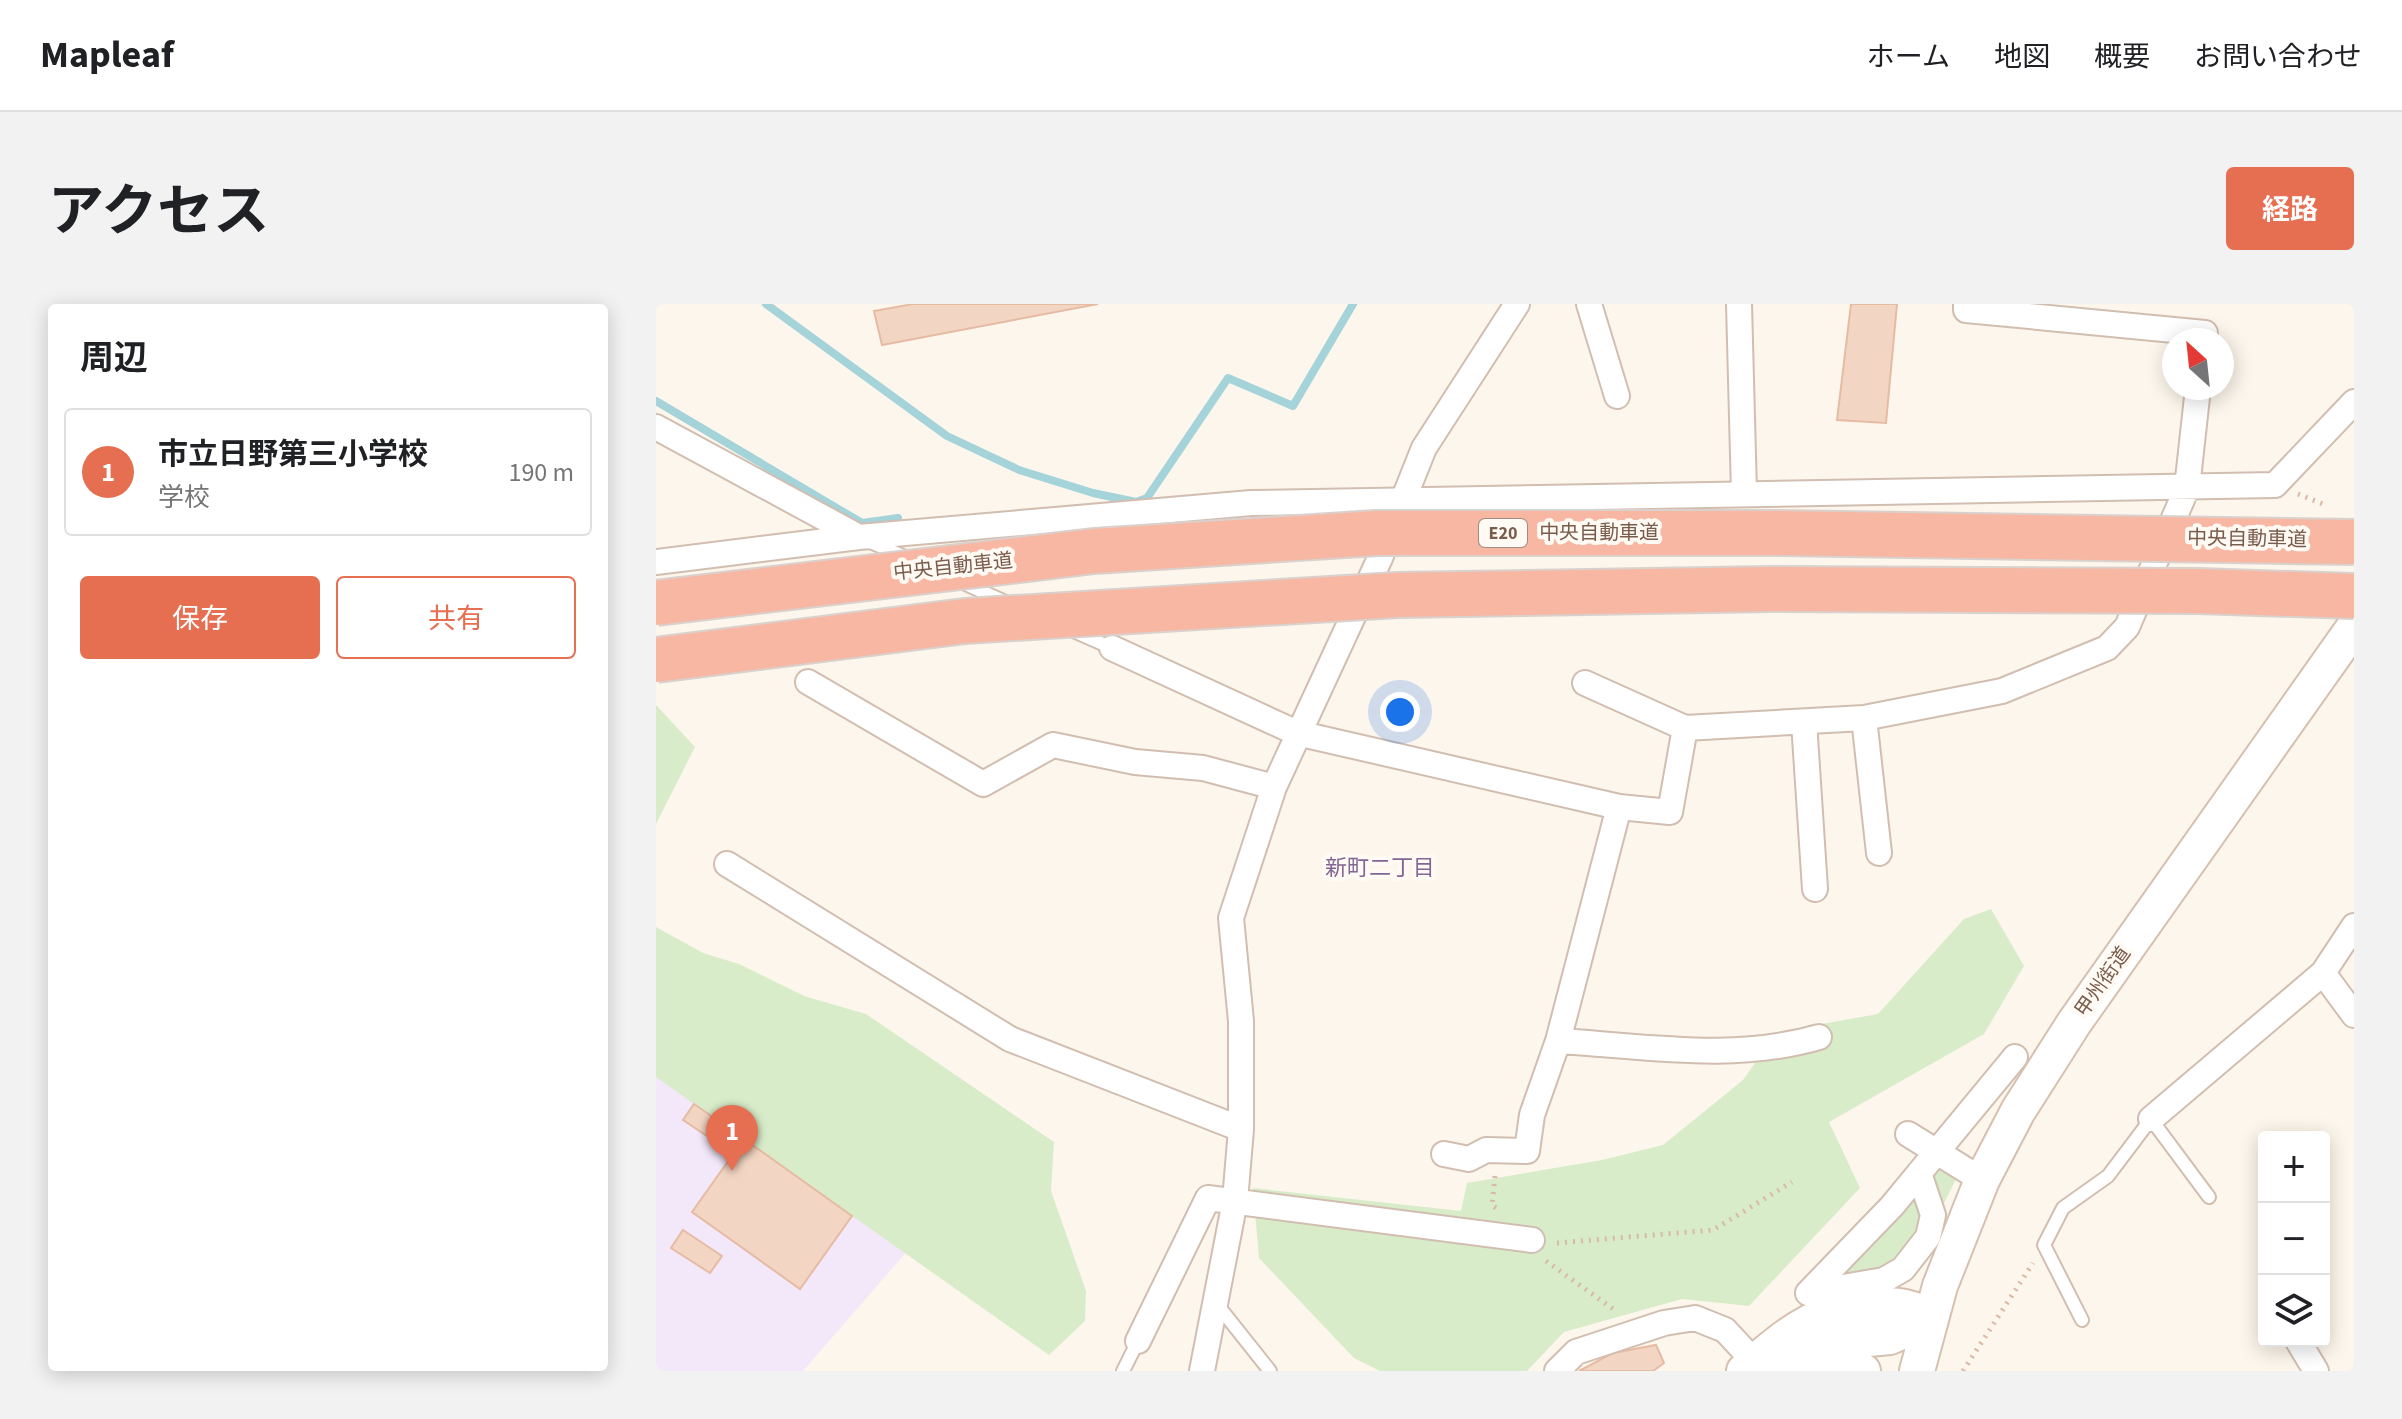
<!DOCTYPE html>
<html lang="ja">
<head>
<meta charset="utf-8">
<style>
  body { margin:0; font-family:"Source Sans 3","Noto Sans JP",sans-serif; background:#f2f2f2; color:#202124 }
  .controls { position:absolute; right:24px; bottom:24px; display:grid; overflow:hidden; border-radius:8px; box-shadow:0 4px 20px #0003 }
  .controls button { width:72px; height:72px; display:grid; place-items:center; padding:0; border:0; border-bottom:2px solid #e0e0e0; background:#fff; color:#202124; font:40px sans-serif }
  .compass { position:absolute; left:1506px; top:24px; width:72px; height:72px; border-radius:50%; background:#fff; box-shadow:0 4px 20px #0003; rotate:333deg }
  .you { position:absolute; left:744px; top:408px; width:28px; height:28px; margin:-20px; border:6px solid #fff; border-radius:50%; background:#1a73e8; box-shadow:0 0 0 12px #1a73e833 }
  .badge { display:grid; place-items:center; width:52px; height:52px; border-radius:50%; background:#e76f51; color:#fff; font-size:26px; font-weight:700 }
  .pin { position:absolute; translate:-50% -66px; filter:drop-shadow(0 2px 4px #0008) }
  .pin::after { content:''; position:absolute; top:42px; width:28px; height:24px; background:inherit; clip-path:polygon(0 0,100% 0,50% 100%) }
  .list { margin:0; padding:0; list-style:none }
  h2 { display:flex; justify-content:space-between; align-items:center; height:104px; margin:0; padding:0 32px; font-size:34px }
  h2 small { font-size:26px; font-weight:400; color:#757577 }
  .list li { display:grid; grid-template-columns:52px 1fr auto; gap:24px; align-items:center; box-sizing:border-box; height:128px; margin:0 16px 16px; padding:0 16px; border:2px solid #e0e0e0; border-radius:8px }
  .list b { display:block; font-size:30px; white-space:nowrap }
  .list p { margin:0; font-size:26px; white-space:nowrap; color:#757577 }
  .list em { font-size:26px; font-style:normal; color:#757577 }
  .actions { display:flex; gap:16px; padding:24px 32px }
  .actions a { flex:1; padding:18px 0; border:2px solid #e76f51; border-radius:8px; text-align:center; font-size:28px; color:#e76f51 }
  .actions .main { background:#e76f51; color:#fff }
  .icon { flex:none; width:44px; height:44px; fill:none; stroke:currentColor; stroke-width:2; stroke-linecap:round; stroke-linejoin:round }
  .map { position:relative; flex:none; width:1698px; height:1067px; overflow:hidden; border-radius:8px }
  header { display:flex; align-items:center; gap:48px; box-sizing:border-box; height:112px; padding:0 40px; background:#fff; border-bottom:2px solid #e0e0e0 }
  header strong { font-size:38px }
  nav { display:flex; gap:44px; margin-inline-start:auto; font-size:28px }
  .intro { display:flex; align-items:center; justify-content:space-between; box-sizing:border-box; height:192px; padding:0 48px }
  h1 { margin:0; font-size:56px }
  .button { padding:20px 36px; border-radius:8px; background:#e76f51; color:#fff; font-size:28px; font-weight:700 }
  main { display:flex; gap:48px; padding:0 48px }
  aside { flex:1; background:#fff; border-radius:8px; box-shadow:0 4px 20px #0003 }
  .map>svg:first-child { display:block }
  .education { fill:#f3e8fa }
  .green { fill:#d8ecc9 }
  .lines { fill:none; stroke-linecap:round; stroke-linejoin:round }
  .stream { stroke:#a5d3da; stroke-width:8 }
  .building { fill:#f3d5c3; stroke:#e6bba3; stroke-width:2 }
  .lane-casing { stroke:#d1beb0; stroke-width:16 }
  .street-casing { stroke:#d1beb0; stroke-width:28 }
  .secondary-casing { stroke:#d6c0b0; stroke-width:38 }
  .path { stroke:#d9b8a5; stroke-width:5; stroke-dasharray:2 6; stroke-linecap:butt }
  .lane { stroke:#fff; stroke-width:12 }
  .street { stroke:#fff; stroke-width:24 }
  .secondary { stroke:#fff; stroke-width:34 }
  .highway-bridge-casing { stroke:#dad1cd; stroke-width:48; stroke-linecap:butt }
  .highway-bridge { stroke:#f7b7a3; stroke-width:44 }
  .labels { text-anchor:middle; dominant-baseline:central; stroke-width:8; stroke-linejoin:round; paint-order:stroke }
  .shield { fill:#fffaf3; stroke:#a28b7f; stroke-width:2 }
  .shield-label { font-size:18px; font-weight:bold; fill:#7a5c4d }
  .street-label { font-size:20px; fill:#7a5c4d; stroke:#fffaf3 }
  .neighbourhood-label { font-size:22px; fill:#846695; stroke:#fffaf3 }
</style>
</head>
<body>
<header>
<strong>Mapleaf</strong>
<nav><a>ホーム</a><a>地図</a><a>概要</a><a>お問い合わせ</a></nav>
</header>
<div class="intro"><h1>アクセス</h1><a class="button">経路</a></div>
<main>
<aside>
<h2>周辺<small></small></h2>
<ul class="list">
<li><span class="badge">1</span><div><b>市立日野第三小学校</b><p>学校</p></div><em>190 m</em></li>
</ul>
<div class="actions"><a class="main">保存</a><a>共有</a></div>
</aside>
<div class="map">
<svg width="1698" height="1067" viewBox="0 0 1698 1067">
  <rect width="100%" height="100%" fill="#fdf6ec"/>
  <path class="education" d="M0,760L253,945L147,1067H0Z"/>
  <path class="green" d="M0,401L39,443L0,520Z
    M1335,605L1368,662L1328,730L1173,818L1204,884L1093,1002L1026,995L908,1028L871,1067H724L698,1054L603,954L597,884L805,907L811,879L946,856L1007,841L1087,776L1121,728L1222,710L1308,615Z
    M0,623L47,649L83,660L148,692L210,710L398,838L395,887L430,987L429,1017L393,1051L0,773Z
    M1284,858L1301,873L1287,901L1272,871Z
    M1261,884L1268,909L1256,942L1225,968L1180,975Z"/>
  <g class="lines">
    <path class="stream" d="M110,0L291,132L363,166L437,189L480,198L491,194L572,74L637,102L697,0
      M0,97L206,219L242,214"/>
  </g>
  <path class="building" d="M257,0H442L226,41L218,7Z
    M1195,0H1241L1230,119L1181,116Z
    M38,800L67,820L57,836L27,816Z
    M88,835L196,912L144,985L36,908Z
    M27,926L66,952L54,969L15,944Z
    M1000,1041L1008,1059L997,1067H923L957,1049Z"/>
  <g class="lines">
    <g class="lane-casing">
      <path id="lane" d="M214,238L252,254
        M305,278L354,300
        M415,326L456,344
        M560,999L614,1067
        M1426,1016L1388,941L1407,904L1452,872L1495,815L1553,893
        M467,1067L482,1037"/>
    </g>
    <g class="street-casing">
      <path id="street" d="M933,0L961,92
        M1083,0L1088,189
        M1310,0V6L1549,29L1548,36
        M0,123L203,233
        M0,258L203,233L595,199L1619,181L1698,98
        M456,344L641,429L963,503L1014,508L1029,424L1208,414L1346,387L1451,344L1471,323L1531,184L1542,84
        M152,378L327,480L397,441L479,458L547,464L618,483
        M929,379L1029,424
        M1208,414L1223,549
        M1148,418L1159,585
        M963,503L902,737C989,742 1078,758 1163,733
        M71,560L354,735L585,825
        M1667,669L1698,711
        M1495,815L1667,669L1698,622
        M1252,830L1326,876
        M788,850L813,855L830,846L871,847L876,811L902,737
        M1152,989L1236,902L1359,753
        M1152,989L1228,976L1247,965L1272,933L1277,911L1263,869
        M482,1037L552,894L876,936
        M1642,1037L1660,1067
        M546,1067L579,897L585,825V717L575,614L618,483L724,254L768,144L861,0
        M901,1067L920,1048L1008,1019L1039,1014L1069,1026L1107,1067"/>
    </g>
    <g class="secondary-casing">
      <path id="secondary" d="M1145,1064L1175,1058L1207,1067
        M1088,1067C1134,1029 1157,1005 1220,1002C1241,1000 1257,1002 1274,1015
        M1129,1067L1144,1055L1180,1038L1234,1033L1274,1015
        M1261,1067L1284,982L1326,876L1362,807L1418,719L1698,323"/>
    </g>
    <path class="path" d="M1642,190L1667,200
      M839,872L836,901L840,904
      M901,939L1057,926L1136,878
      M890,957L960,1007
      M1307,1067L1377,959"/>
    <use href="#lane" class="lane"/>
    <use href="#street" class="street"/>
    <use href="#secondary" class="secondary"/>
    <g class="highway-bridge-casing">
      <path id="highway-bridge" d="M0,299L438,247L721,229H1116L1698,238
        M0,356L309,317L741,291L1115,285L1541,287L1698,292"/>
    </g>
    <use href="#highway-bridge" class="highway-bridge"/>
  </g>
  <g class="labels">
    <rect class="shield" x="823" y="215" width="48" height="28" rx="6"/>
    <g class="shield-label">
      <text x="847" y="229">E20</text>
    </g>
    <g class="street-label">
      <text x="943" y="229">中央自動車道</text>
      <text transform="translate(1591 235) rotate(1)">中央自動車道</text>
      <text transform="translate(297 263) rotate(-6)">中央自動車道</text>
      <text transform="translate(1447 678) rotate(-55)">甲州街道</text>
    </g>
    <g class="neighbourhood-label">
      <text x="724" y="564">新町二丁目</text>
    </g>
  </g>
</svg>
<div class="controls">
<button>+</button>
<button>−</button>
<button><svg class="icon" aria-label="layers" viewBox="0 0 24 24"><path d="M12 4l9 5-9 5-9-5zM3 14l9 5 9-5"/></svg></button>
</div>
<svg class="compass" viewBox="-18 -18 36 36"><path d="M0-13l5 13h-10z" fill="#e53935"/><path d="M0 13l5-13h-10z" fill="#757577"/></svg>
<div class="you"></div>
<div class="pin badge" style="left:76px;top:867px">1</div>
</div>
</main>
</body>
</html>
